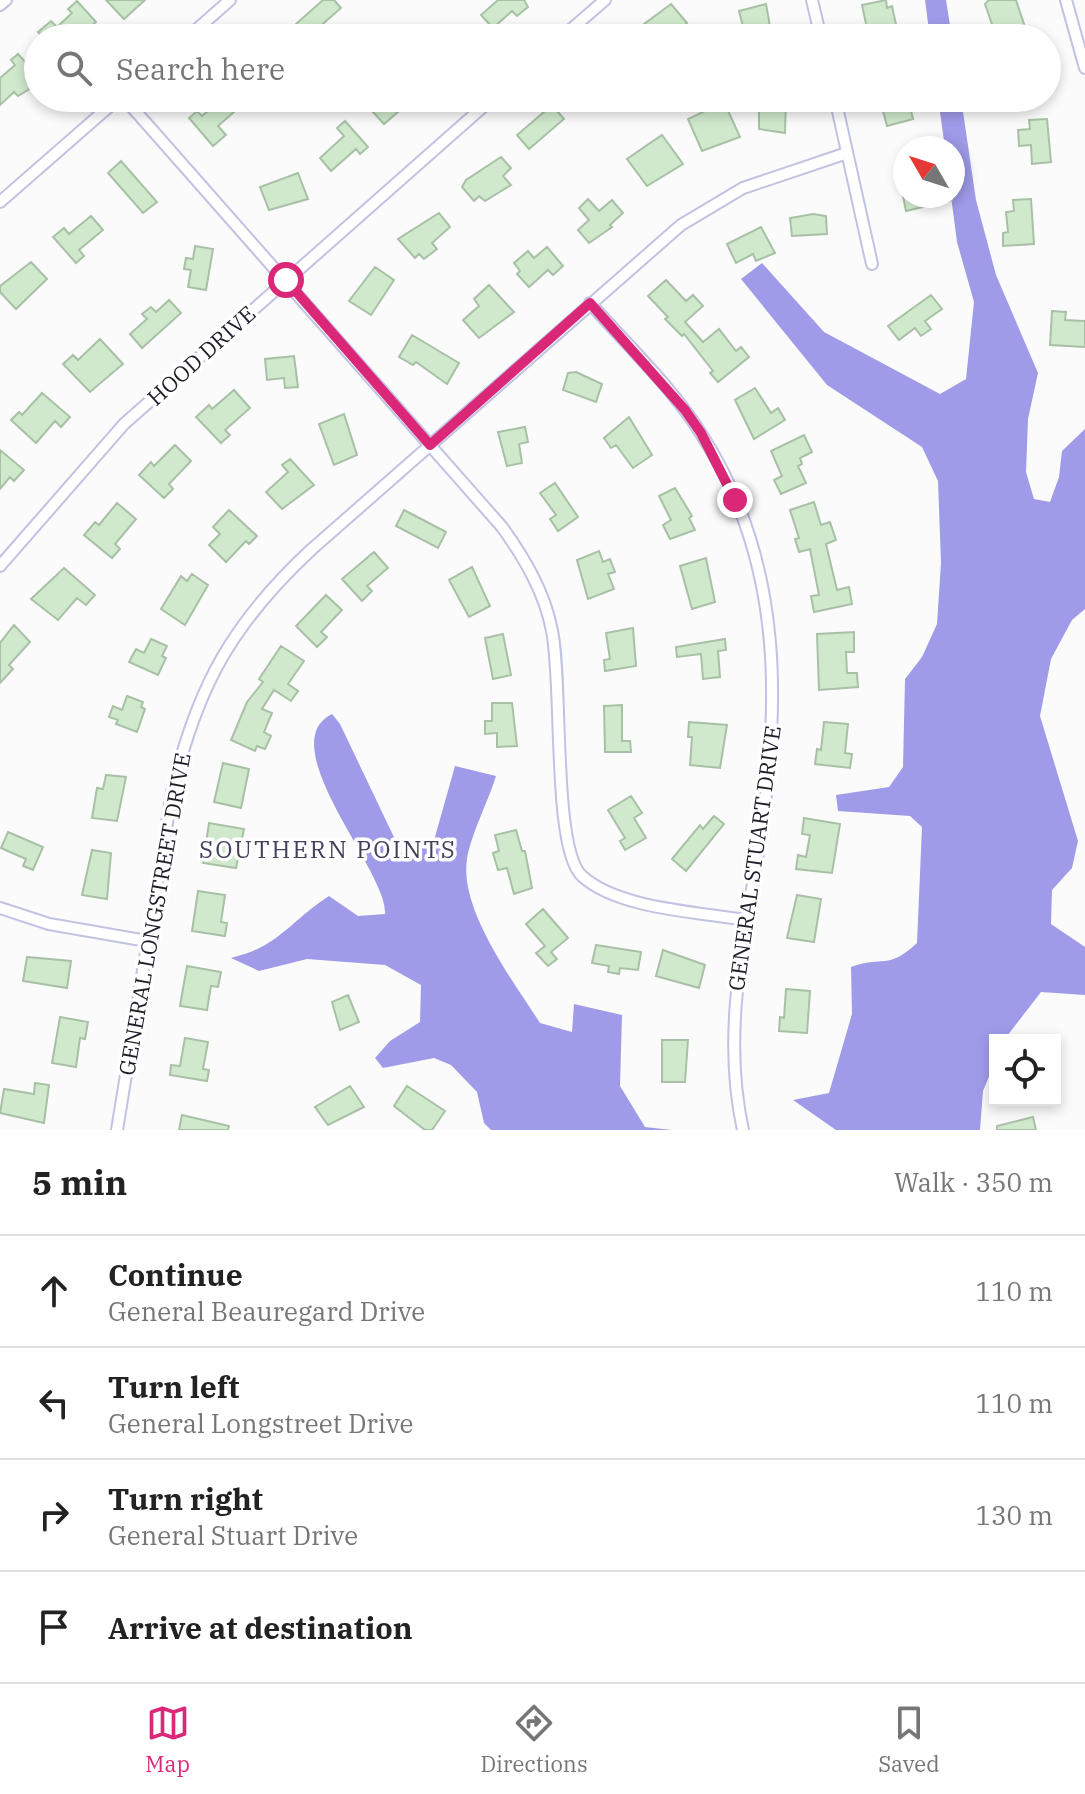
<!DOCTYPE html>
<html lang="en">
<head>
<meta charset="utf-8">
<style>
  body { margin:0; font-family:"IBM Plex Serif",serif; background:#f2f2f2; color:#222 }
  .controls { position:absolute; right:24px; bottom:24px; display:grid; overflow:hidden; border-radius:0px; box-shadow:0 4px 12px #0003 }
  .controls button { width:72px; height:72px; display:grid; place-items:center; padding:0; border:0; border-bottom:2px solid #e0e0e0; background:#fff; color:#222; font:40px sans-serif }
  .compass { position:absolute; left:893px; top:136px; width:72px; height:72px; border-radius:50%; background:#fff; box-shadow:0 4px 12px #0003; rotate:309deg }
  .stop { position:absolute; width:24px; height:24px; margin:-18px; border:6px solid #db2777; border-radius:50%; background:#fff }
  .stop.end { background:#db2777; border-color:#fff; box-shadow:0 2px 8px #0008 }
  .list { margin:0; padding:0; list-style:none }
  h2 { display:flex; justify-content:space-between; align-items:center; height:104px; margin:0; padding:0 32px; font-size:34px }
  h2 small { font-size:26px; font-weight:400; color:#767676 }
  .list li { display:grid; grid-template-columns:52px 1fr auto; gap:24px; align-items:center; box-sizing:border-box; height:112px; padding:0 32px; border-top:2px solid #e0e0e0 }
  .list b { display:block; font-size:30px; white-space:nowrap }
  .list p { margin:0; font-size:26px; white-space:nowrap; color:#767676 }
  .list em { font-size:26px; font-style:normal; color:#767676 }
  .icon { flex:none; width:44px; height:44px; fill:none; stroke:currentColor; stroke-width:2; stroke-linecap:round; stroke-linejoin:round }
  .map { position:relative; flex:none; width:1085px; height:1130px; overflow:hidden }
  .search { position:absolute; background:#fff; box-shadow:0 4px 12px #0003; left:24px; right:24px; top:24px; height:88px; display:flex; align-items:center; gap:20px; box-sizing:border-box; padding:0 28px; border-radius:44px; color:#767676; font-size:30px }
  .sheet { height:552px; background:#fff }
  nav { display:flex; justify-content:space-around; align-items:center; box-sizing:border-box; height:112px; border-top:2px solid #e0e0e0; background:#fff; font-size:22px; color:#767676 }
  nav a { display:grid; justify-items:center; gap:4px }
  nav .on { color:#db2777 }
  .map>svg:first-child { display:block }
  .water { fill:#a09be9 }
  .building { fill:#d0e9cd; stroke:#a8c1a6; stroke-width:2 }
  .lines { fill:none; stroke-linecap:round; stroke-linejoin:round }
  .street-casing { stroke:#c2c2e3; stroke-width:14 }
  .street { stroke:#fff; stroke-width:10 }
  .route { stroke:#db2777; stroke-width:10 }
  .labels { text-anchor:middle; dominant-baseline:central; stroke-width:7; stroke-linejoin:round; paint-order:stroke }
  .street-label { font-size:22px; fill:#1e1e2a; stroke:#fff }
  .neighbourhood-label { font-size:24px; letter-spacing:2px; fill:#42415c; stroke:#fff }
</style>
</head>
<body>
<div class="map">
<svg width="1085" height="1130" viewBox="0 0 1085 1130">
  <rect width="100%" height="100%" fill="#fbfbfb"/>
  <path class="water" d="M925,0H946L952,38H930Z
    M938,98H961L976,200L996,275L1038,373L1028,419L1026,472L1034,499L1050,502L1059,477L1062,451L1085,429V609L1072,620L1051,659L1040,716L1078,841L1072,868L1052,890L1051,924L1085,947V995L1041,992L1004,1040H995V1062L983,1091L980,1130H836L793,1100L829,1093L852,1014L851,967C883,955 887,971 917,943L922,827L910,816L838,811L836,795L889,787L903,767L905,679L922,657L937,624L941,563L938,481L922,447L827,385L741,279L762,263L824,332L940,394L966,379L974,302L957,242L951,196L953,148H945Z
    M332,714L340,724L403,856L433,844L455,766L496,776C488,802 471,834 467,859C459,910 514,982 540,1023L572,1032L574,1004L622,1015L620,1086L645,1127L672,1130H491L484,1123L477,1092L451,1065L434,1058L383,1068L375,1058L390,1041L420,1022L421,985L385,965L307,959L259,971L231,958C279,947 291,920 329,896L358,916L385,914C389,873 270,744 332,714Z"/>
  <path class="building" d="M106,0H145L124,19Z
    M323,0H334L341,8L308,37L296,24Z
    M498,0H524L528,7L517,16L512,11L493,28L481,15Z
    M886,0L887,8L892,6L899,38H869L862,5Z
    M989,0H1016L1026,30L1003,37L1001,31L995,33L985,4Z
    M77,1L96,22L78,38H44L38,32L51,21L57,27L72,13L68,9Z
    M671,4L687,23L669,38H643L636,30Z
    M766,4L772,38H746L739,11Z
    M18,54L38,76V84L18,96L14,92L0,105V78L15,65L11,60Z
    M222,98L234,112L218,126L226,135L213,146L189,118L197,111L202,116Z
    M387,98H414L384,124L372,111Z
    M759,98H786L785,133L759,129Z
    M889,98H908L913,119L887,126L883,111L891,109Z
    M724,102L740,137L702,151L688,119Z
    M552,105L564,119L529,149L517,135Z
    M1047,119L1051,162L1032,164L1031,145L1019,146L1018,130L1030,129L1029,120Z
    M345,121L368,147L360,154L356,149L331,171L320,158L344,136L337,128Z
    M662,135L683,164L647,186L627,159Z
    M501,157L511,168L503,176L511,185L485,201L479,196L474,201L462,187L466,180Z
    M121,161L157,202L143,213L108,173Z
    M298,173L308,199L269,210L260,187Z
    M903,196H951L952,200L906,211Z
    M588,199L599,211L612,200L623,213L610,225L612,227L589,243L578,230L589,220L579,208Z
    M1031,199L1034,244L1003,246V233L1008,232L1006,212L1014,211L1013,200Z
    M439,213L450,227L432,243L437,249L424,259L419,254L415,258L398,239Z
    M813,214L826,216L827,234L792,236L790,218Z
    M91,216L103,230L79,250L84,256L76,263L53,237L64,228L69,234Z
    M761,227L775,253L756,261L753,254L736,263L727,244Z
    M195,246L213,249L206,290L188,287L191,270L184,269L186,258L193,259Z
    M547,247L563,266L553,275L548,270L529,287L517,274L520,271L514,263L528,251L534,258Z
    M31,262L47,279L16,309L0,292V286Z
    M375,267L394,280L371,315L349,301Z
    M666,280L686,301L693,295L703,306L685,322L703,342L719,329L736,351L741,347L749,357L718,382L710,373L713,371L684,334L682,336L665,319L668,317L648,296Z
    M489,285L514,312L479,338L463,320L479,306L474,299Z
    M931,295L942,309L925,321L931,329L921,336L915,328L899,340L888,326Z
    M169,300L181,313L142,348L130,334L147,319L142,314L151,307L156,312Z
    M1052,311L1066,312L1065,320L1085,321V347L1050,345Z
    M412,335L459,363L447,384L416,362L413,365L399,357Z
    M100,339L123,364L90,392L63,364L73,355L78,360Z
    M294,356L298,387L285,388L284,378L267,380L265,359Z
    M576,372L602,384L596,402L563,390L568,373Z
    M755,388L771,413L778,408L785,420L754,439L735,400Z
    M234,390L250,408L225,430L230,435L221,443L196,417L209,405L212,409Z
    M42,393L70,417L61,427L55,421L36,443L11,420L19,412L22,415Z
    M344,414L357,455L334,465L319,424Z
    M629,417L652,455L633,468L616,445L611,448L604,438Z
    M525,427L528,442L519,444L522,463L507,466L498,432Z
    M804,435L812,452L800,458L802,464L798,466L806,483L781,494L774,480L782,476L771,451Z
    M175,445L191,461L169,484L173,489L164,498L139,475L151,462L154,466Z
    M0,450L24,470L14,481L10,477L0,489Z
    M290,459L314,485L282,509L266,492L288,472L282,465Z
    M555,483L578,517L558,531L550,519L556,515L540,493Z
    M675,488L692,516L689,518L695,530L670,539L663,525L671,520L659,496Z
    M814,502L821,525L830,522L836,540L826,544L837,590L849,587L852,604L814,612L811,596L819,595L810,549L799,552L795,539L799,538L790,510Z
    M117,503L136,519L115,544L120,549L112,558L84,535L95,522L99,525Z
    M229,510L257,536L249,544L246,541L226,562L209,545L220,534L213,527Z
    M404,510L446,532L438,548L396,526Z
    M599,551L603,562L610,559L615,572L608,574L614,589L588,599L577,560Z
    M374,552L388,568L367,586L372,591L362,601L342,579Z
    M706,558L715,602L692,609L680,566Z
    M472,567L490,606L469,617L449,580Z
    M64,568L95,595L86,605L77,598L58,620L31,599Z
    M192,574L208,585L185,625L161,609L181,576L187,581Z
    M326,595L342,610L321,632L327,637L317,647L296,626Z
    M14,625L30,642L9,665L13,669L0,683V643Z
    M633,628L636,666L605,671L604,660L610,659L606,633Z
    M854,632V652H846L847,673H857L858,687L819,690L817,634Z
    M503,634L511,675L493,679L485,638Z
    M151,639L167,646L162,656L166,658L158,675L129,662L136,649L144,653Z
    M725,639L726,650L718,651L720,677L703,679L701,654L677,657L676,647Z
    M281,646L304,661L288,684L298,691L291,701L274,690L262,709L272,713L264,732L271,736L265,749L257,746L255,751L231,740L247,702L263,682L259,679Z
    M127,696L143,702L141,707L145,709L137,732L116,724L118,720L109,717L113,706L122,710Z
    M492,703H512L517,746L497,747V733L485,734V721H492Z
    M622,705V741H630L631,752H605L604,706Z
    M689,722L727,725L720,768L690,765L692,737H688Z
    M824,722L848,724L845,753L852,754L850,768L815,764L817,749L821,750Z
    M223,763L249,769L241,808L214,802Z
    M106,775L126,777L117,821L92,818L97,788L103,789Z
    M631,796L642,813L634,818L646,838L625,850L620,841L625,838L608,810Z
    M714,816L724,824L686,871L672,859L700,825L703,829Z
    M804,818L840,824L832,873L796,869L798,855L806,857L810,835L802,834Z
    M209,823L244,829L236,868L203,863Z
    M516,830L522,851H525L532,888L514,894L507,868L498,870L493,853L499,851L495,835Z
    M8,832L43,847L33,870L23,866L26,859L1,848Z
    M92,850L111,853L107,899L82,895Z
    M198,891L225,895L221,922L227,923L225,936L192,931Z
    M797,895L821,899L814,942L787,938Z
    M543,909L568,938L551,952L557,959L548,966L536,953L545,946L526,924Z
    M596,945L641,952L638,970L620,968L619,974L608,972L609,966L592,963Z
    M663,950L705,965L699,988L656,976Z
    M27,957L71,961L67,988L23,981Z
    M187,966L221,972L218,987L211,986L207,1010L180,1006Z
    M786,989L810,991L807,1033L779,1031L780,1017L784,1018Z
    M348,995L359,1022L340,1030L332,1002Z
    M60,1017L88,1022L85,1039L80,1038L76,1067L52,1063Z
    M185,1038L208,1042L203,1069L209,1070L207,1081L170,1075L171,1065L180,1066Z
    M662,1040H688L685,1082H662Z
    M35,1083L49,1085L44,1123L0,1113L4,1089L34,1094Z
    M350,1086L364,1107L328,1125L315,1107Z
    M407,1086L445,1111L432,1130H425L394,1106Z
    M182,1115L229,1126L228,1130H179Z
    M1033,1117L1036,1130H997V1126Z"/>
  <g class="lines">
    <g class="street-casing">
      <path id="street" d="M812,0L821,38
        M1066,0L1085,68
        M0,5L6,0
        M187,38L230,0
        M561,38L605,0
        M124,98L502,527C525,559 545,593 552,631C563,683 552,849 582,876C618,909 699,912 746,920
        M835,98L872,264
        M0,202L119,98
        M590,303C627,345 670,385 700,432C787,565 781,716 756,866C741,954 723,1040 743,1130
        M0,566L124,424L493,98
        M0,908L49,924L147,941
        M117,1130L172,792C197,687 232,623 312,549L681,225L743,188L847,153"/>
    </g>
    <use href="#street" class="street"/>
  </g>
  <g class="lines">
    <path class="route" d="M286,280L430,445L590,303L685,410L701,433L735,500"/>
  </g>
  <g class="labels">
    <g class="street-label">
      <text transform="translate(201 355) rotate(-42)">HOOD DRIVE</text>
      <text transform="translate(754 858) rotate(-82)">GENERAL STUART DRIVE</text>
      <text transform="translate(154 914) rotate(-80)">GENERAL LONGSTREET DRIVE</text>
    </g>
    <g class="neighbourhood-label">
      <text x="328" y="849">SOUTHERN POINTS</text>
    </g>
  </g>
</svg>
<div class="controls">
<button><svg class="icon" aria-label="locate" viewBox="0 0 24 24"><circle cx="12" cy="12" r="6"/><path d="M12 2v4M12 18v4M2 12h4M18 12h4"/></svg></button>
</div>
<svg class="compass" viewBox="-18 -18 36 36"><path d="M0-13l5 13h-10z" fill="#e53935"/><path d="M0 13l5-13h-10z" fill="#767676"/></svg>
<div class="stop" style="left:286px;top:280px"></div>
<div class="stop end" style="left:735px;top:500px"></div>
<div class="search"><svg class="icon" aria-label="search" viewBox="0 0 24 24"><circle cx="10" cy="10" r="6"/><path d="M15 15l6 6"/></svg>Search here</div>
</div>
<section class="sheet">
<h2>5 min<small>Walk · 350 m</small></h2>
<ul class="list">
<li><svg class="icon" aria-label="ahead" viewBox="0 0 24 24"><path d="M12 20V5M6 11l6-6 6 6"/></svg><div><b>Continue</b><p>General Beauregard Drive</p></div><em>110 m</em></li>
<li><svg class="icon" aria-label="left" viewBox="0 0 24 24"><path d="M17 20v-9H6M10 6l-5 5 5 5"/></svg><div><b>Turn left</b><p>General Longstreet Drive</p></div><em>110 m</em></li>
<li><svg class="icon" aria-label="right" viewBox="0 0 24 24"><path d="M7 20v-9h11M14 6l5 5-5 5"/></svg><div><b>Turn right</b><p>General Stuart Drive</p></div><em>130 m</em></li>
<li><svg class="icon" aria-label="arrive" viewBox="0 0 24 24"><path d="M6 21V4h12l-3 4 3 4H6"/></svg><div><b>Arrive at destination</b></div></li>
</ul>
</section>
<nav>
<a class="on"><svg class="icon" aria-label="map" viewBox="0 0 24 24"><path d="M3 6l6-2 6 2 6-2v14l-6 2-6-2-6 2zM9 4v14M15 6v14"/></svg>Map</a>
<a><svg class="icon" aria-label="directions" viewBox="0 0 24 24"><path d="M12 3l9 9-9 9-9-9zM9 14v-3h6M13 9l2 2-2 2"/></svg>Directions</a>
<a><svg class="icon" aria-label="saved" viewBox="0 0 24 24"><path d="M7 4h10v16l-5-4-5 4z"/></svg>Saved</a>
</nav>
</body>
</html>
